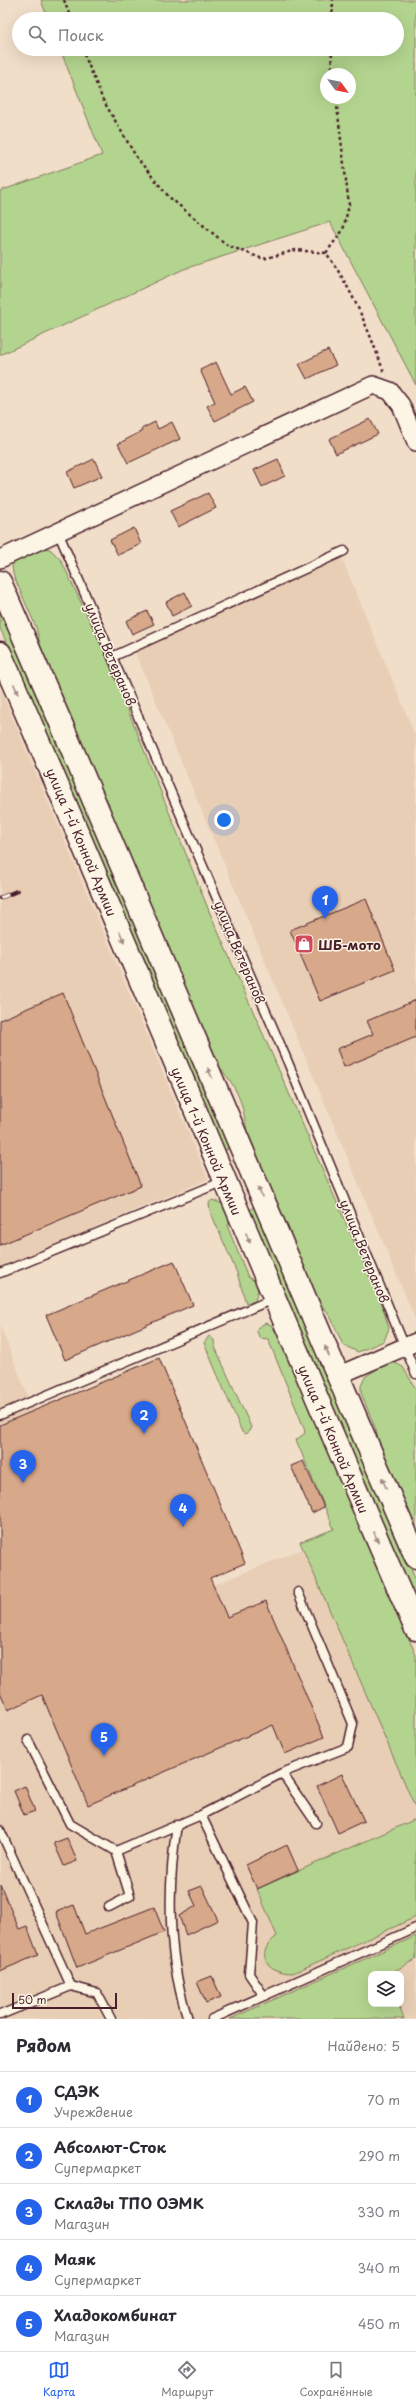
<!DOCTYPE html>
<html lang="ru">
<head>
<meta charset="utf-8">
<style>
  body { margin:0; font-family:"Playpen Sans",sans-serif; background:#f2f2f3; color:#2b2b33 }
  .controls { position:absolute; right:12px; bottom:12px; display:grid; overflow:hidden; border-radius:8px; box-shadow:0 4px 16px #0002 }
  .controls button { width:36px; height:36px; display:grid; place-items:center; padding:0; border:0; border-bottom:1px solid #e1e1e2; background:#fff; color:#2b2b33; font:20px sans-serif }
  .compass { position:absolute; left:320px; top:68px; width:36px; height:36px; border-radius:50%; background:#fff; box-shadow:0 4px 16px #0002; rotate:123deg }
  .scale { position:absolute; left:12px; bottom:10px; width:105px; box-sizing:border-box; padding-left:4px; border:2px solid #4a1f2b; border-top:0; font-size:11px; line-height:14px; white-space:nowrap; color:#4a1f2b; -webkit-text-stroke:3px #fcf5e5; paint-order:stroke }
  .you { position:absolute; left:224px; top:820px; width:14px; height:14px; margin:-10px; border:3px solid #fff; border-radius:50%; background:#1a73e8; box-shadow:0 0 0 6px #1a73e833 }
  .badge { display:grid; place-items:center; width:26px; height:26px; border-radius:50%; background:#2563eb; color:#fff; font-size:13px; font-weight:700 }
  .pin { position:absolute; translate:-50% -33px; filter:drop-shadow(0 1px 2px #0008) }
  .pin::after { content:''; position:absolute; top:21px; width:14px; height:12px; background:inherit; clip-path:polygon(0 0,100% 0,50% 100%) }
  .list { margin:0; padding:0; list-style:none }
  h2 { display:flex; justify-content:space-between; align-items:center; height:52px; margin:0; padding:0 16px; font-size:17px }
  h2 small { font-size:13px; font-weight:400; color:#7c7c81 }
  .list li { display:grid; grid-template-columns:26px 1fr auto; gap:12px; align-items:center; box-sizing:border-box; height:56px; padding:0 16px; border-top:1px solid #e1e1e2 }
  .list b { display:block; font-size:15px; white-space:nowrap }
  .list p { margin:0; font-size:13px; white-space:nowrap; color:#7c7c81 }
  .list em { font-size:13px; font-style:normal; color:#7c7c81 }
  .icon { flex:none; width:22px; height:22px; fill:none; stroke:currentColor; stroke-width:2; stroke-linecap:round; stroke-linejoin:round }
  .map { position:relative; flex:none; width:416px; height:2019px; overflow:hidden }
  .search { position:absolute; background:#fff; box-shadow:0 4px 16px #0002; left:12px; right:12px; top:12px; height:44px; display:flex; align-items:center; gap:10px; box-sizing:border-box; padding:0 14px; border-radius:22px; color:#7c7c81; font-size:15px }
  .sheet { height:332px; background:#fff }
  nav { display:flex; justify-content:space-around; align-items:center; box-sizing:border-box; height:56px; border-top:1px solid #e1e1e2; background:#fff; font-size:11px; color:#7c7c81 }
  nav a { display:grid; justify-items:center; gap:2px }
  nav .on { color:#2563eb }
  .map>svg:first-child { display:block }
  .built { fill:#e9ceb6; fill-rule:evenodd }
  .green { fill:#b3d48e; stroke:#7e7a5c; fill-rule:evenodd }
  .building { fill:#d7a889; stroke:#4a1f2b }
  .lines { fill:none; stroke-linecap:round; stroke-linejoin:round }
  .lane-casing { stroke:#4a1f2b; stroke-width:11 }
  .street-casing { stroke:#4a1f2b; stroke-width:20 }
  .secondary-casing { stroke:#4a1f2b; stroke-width:25 }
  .path { stroke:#4a1f2b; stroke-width:2.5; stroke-dasharray:3 3; stroke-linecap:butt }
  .lane { stroke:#fcf5e5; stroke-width:8 }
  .street { stroke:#fcf5e5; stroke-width:17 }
  .secondary { stroke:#fcf5e5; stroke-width:22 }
  .rail-casing { stroke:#4a1f2b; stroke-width:4.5 }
  .rail { stroke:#fcf5e5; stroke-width:3; stroke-dasharray:9; stroke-linecap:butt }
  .oneway { fill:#a38a88 }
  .labels { text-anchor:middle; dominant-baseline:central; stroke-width:3; stroke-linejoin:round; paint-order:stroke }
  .street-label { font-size:13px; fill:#4a1f2b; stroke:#fcf5e5 }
  .poi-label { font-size:13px; font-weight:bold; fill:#4a1f2b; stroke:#fcf5e5; text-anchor:start }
</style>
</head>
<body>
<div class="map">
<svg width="416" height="2019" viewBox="0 0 416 2019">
  <rect width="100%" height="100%" fill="#f1dec9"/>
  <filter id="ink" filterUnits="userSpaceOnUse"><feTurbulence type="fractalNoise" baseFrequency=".025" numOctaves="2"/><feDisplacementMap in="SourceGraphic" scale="8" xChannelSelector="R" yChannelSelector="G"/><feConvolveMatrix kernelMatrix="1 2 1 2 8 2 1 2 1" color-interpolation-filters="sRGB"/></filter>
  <g filter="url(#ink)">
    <path class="built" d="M341,556L416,737V1321L135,652Z
      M0,688L208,1179L0,1268Z
      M0,1325L116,1622L26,1661L327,1539L416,1740V2019H0ZM371,1974H401V2004H371Z"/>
    <path class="green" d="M41,0H416V385L330,222L184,269L0,355V191L102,155L60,49H397V19H48ZM326,74H350V98H326Z
      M39,547L50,549L61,560L104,651L209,911L382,1305L389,1328L384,1341L358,1352L343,1345L331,1318L315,1295L247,1135C244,1105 238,1087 217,1065L43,657L36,627L13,574L12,565L17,559Z
      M0,607L229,1144L227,1150L223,1149C148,975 78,800 0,628Z
      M212,1200L223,1204L230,1216L228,1228L248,1277L256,1282L258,1291L255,1301L246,1303L237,1273L210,1211L209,1203Z
      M253,1207L256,1209L416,1581V1603L249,1212Z
      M266,1323L271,1325L277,1334L416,1655V1809L300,1542L334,1529L296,1440L305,1433L304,1428L268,1339L260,1338L257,1332L258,1327Z
      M209,1336L214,1340L215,1347L251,1427L249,1431L245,1434L242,1432L204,1343Z
      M386,1363H395L403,1367L416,1389V1535L380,1455L376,1430L361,1393V1386L365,1377Z
      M416,1819V1917L293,1973C267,1973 253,1954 277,1936L257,1889Z
      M416,1936V1959L389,1974H371V2004H398L404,2019H230Z"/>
    <path class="building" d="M328,350L336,365L307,379L299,364Z
      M216,362L231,394L245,387L253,402L215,421L207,406L215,402L200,370Z
      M370,419L378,434L336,454L329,439Z
      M155,422L158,429L172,422L180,439L128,463L118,444L142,431L141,429Z
      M94,459L102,476L74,488L67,472Z
      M278,459L285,476L262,487L254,470Z
      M208,493L216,508L178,527L170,511Z
      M134,528L141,544L118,555L110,540Z
      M185,592L192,606L172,616L166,602Z
      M147,611L154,624L132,634L126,621Z
      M366,899L395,970L320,1001L290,930Z
      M63,993L141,1186L0,1245V1020Z
      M416,1000V1037L344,1067L337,1049L373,1034L367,1021Z
      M174,1261L193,1305L65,1360L46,1315Z
      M159,1358L245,1563L210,1578L227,1617L266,1601L324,1737L285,1754L273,1725L88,1805L42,1695L8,1710L0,1692V1425Z
      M303,1461L324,1507L312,1513L291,1466Z
      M342,1774L364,1821L338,1833L317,1786Z
      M25,1786L35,1811L24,1815L14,1791Z
      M67,1838L77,1861L64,1866L54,1843Z
      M287,1845L298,1870L257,1889L246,1865Z
      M0,1884L19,1929L27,1926L38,1955L0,1971Z
      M202,1886L218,1920L186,1935L179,1916L196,1906L189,1891Z
      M74,1905L85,1934L154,1907L164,1932L77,1968L56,1912Z
      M212,1976L221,1997L206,2003L197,1982Z"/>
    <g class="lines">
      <g class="lane-casing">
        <path id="lane" d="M58,532L287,1060L416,1374
          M112,657L344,551
          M0,1273L224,1181
          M0,1415L273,1299
          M28,1740L70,1824L116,1851L201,1815L282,1773L348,1747L353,1724L298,1592
          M282,1773L316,1823
          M201,1815L253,1923L249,1974L264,1996
          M177,1824C167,1890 167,1956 188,2019
          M0,1830L71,1986L97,1993L111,2019
          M109,1907L130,1896L116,1851
          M0,2015L71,1986
          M212,2019L416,1928"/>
      </g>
      <g class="street-casing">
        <path id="street" d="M0,559L373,385L390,391L401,405L416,442
          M337,1376L416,1342"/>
      </g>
      <g class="secondary-casing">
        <path id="secondary" d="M0,582C141,906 275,1233 416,1557
          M0,653C142,977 275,1305 416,1629"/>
      </g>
      <path class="path" d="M64,0L71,19
        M332,19L333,0
        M82,49L103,100L137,158L169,197L227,245L263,259L296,250L326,253C352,288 370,333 384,373
        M331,74L332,49
        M326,253L343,230L349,205L336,98"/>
      <use href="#lane" class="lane"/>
      <use href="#street" class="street"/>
      <use href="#secondary" class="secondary"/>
      <g class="rail-casing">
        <path id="rail" d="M0,898L17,891"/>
      </g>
      <use href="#rail" class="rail"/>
    </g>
    <defs><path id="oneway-solid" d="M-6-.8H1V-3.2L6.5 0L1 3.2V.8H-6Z"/></defs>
    <g class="oneway">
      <use href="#oneway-solid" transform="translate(16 689) rotate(66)"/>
      <use href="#oneway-solid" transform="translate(122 937) rotate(67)"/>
      <use href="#oneway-solid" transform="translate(210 1073) rotate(-113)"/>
      <use href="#oneway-solid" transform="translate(260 1192) rotate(-113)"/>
      <use href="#oneway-solid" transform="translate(248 1238) rotate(67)"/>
      <use href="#oneway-solid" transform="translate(327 1351) rotate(-113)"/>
      <use href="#oneway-solid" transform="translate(384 1483) rotate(-114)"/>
      <use href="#oneway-solid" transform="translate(376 1537) rotate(67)"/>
    </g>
  </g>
  <defs>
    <g id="shop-square" transform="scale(1)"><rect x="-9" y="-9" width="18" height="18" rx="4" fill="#d1495b" stroke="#fcf5e5"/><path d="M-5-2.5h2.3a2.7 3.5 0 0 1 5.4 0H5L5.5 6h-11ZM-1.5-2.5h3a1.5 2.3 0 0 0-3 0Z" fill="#fff"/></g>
  </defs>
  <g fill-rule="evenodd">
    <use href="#shop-square" x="304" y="944"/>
  </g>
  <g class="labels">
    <g class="street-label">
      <text transform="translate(111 654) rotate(67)">улица Ветеранов</text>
      <text transform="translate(82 842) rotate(67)">улица 1-й Конной Армии</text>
      <text transform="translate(240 952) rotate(67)">улица Ветеранов</text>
      <text transform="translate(207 1141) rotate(67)">улица 1-й Конной Армии</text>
      <text transform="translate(365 1251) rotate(68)">улица Ветеранов</text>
      <text transform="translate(334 1439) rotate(67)">улица 1-й Конной Армии</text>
    </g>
    <g class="poi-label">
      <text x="318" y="944">ШБ-мото</text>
    </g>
  </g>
</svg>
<div class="controls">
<button><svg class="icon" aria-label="layers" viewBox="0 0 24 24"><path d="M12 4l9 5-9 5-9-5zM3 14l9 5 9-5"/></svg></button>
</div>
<svg class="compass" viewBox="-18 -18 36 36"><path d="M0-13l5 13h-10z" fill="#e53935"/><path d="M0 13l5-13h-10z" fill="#7c7c81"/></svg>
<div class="scale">50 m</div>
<div class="you"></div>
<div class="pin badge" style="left:325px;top:919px">1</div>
<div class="pin badge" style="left:144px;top:1434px">2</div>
<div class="pin badge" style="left:23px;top:1483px">3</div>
<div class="pin badge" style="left:183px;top:1527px">4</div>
<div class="pin badge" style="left:104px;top:1756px">5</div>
<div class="search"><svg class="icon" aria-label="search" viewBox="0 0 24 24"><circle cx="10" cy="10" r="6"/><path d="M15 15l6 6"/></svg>Поиск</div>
</div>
<section class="sheet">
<h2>Рядом<small>Найдено: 5</small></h2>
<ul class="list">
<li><span class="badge">1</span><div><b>СДЭК</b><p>Учреждение</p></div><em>70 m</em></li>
<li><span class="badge">2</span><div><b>Абсолют-Сток</b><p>Супермаркет</p></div><em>290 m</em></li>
<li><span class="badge">3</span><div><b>Склады ТПО ОЭМК</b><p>Магазин</p></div><em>330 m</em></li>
<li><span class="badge">4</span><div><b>Маяк</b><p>Супермаркет</p></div><em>340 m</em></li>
<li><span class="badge">5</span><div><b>Хладокомбинат</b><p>Магазин</p></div><em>450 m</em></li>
</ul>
</section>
<nav>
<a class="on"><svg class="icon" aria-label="map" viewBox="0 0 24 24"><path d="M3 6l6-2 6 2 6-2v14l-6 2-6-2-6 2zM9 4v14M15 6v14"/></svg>Карта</a>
<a><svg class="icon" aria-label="directions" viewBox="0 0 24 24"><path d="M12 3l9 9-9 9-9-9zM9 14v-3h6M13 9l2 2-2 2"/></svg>Маршрут</a>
<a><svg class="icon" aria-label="saved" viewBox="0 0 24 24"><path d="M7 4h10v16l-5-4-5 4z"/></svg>Сохранённые</a>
</nav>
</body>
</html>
